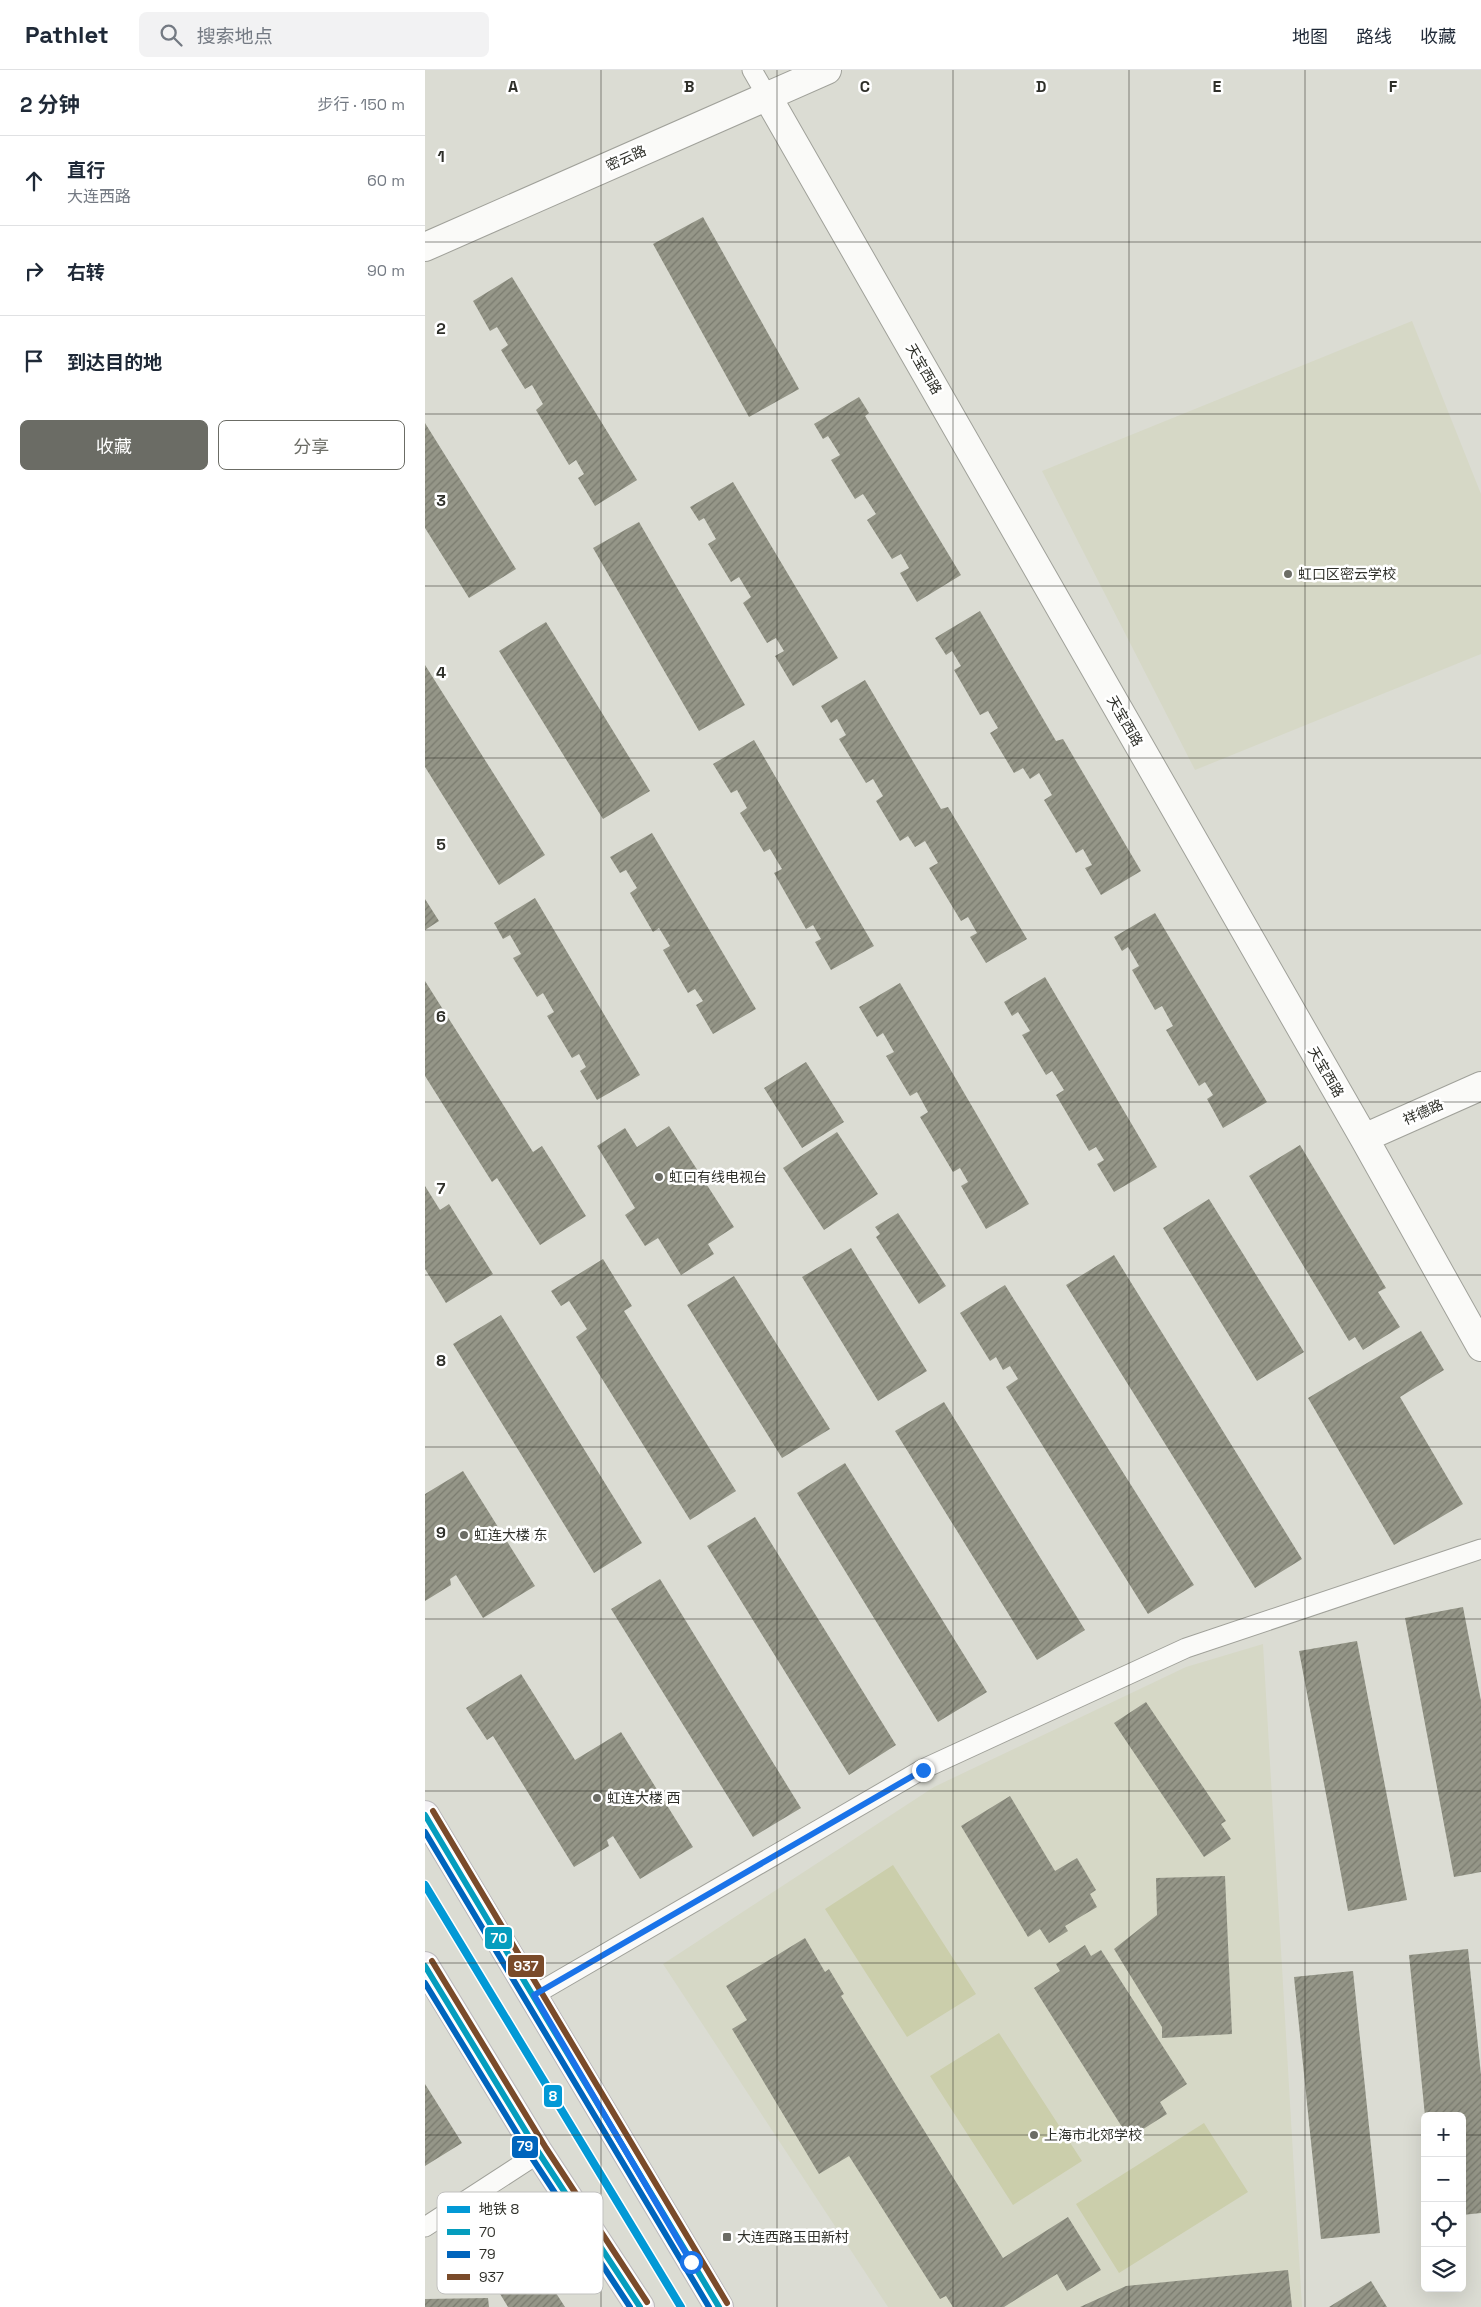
<!DOCTYPE html>
<html lang="zh">
<head>
<meta charset="utf-8">
<style>
  body { margin:0; font-family:"Space Grotesk","Noto Sans SC",sans-serif; background:#f2f2f3; color:#1f2937 }
  .controls { position:absolute; right:15px; bottom:15px; display:grid; overflow:hidden; border-radius:8px; box-shadow:0 5px 20px #0002 }
  .controls button { width:45px; height:45px; display:grid; place-items:center; padding:0; border:0; border-bottom:1px solid #e0e1e3; background:#fff; color:#1f2937; font:25px sans-serif }
  .stop { position:absolute; width:15px; height:15px; margin:-11px; border:4px solid #1a73e8; border-radius:50%; background:#fff }
  .stop.end { background:#1a73e8; border-color:#fff; box-shadow:0 1px 5px #0008 }
  .list { margin:0; padding:0; list-style:none }
  h2 { display:flex; justify-content:space-between; align-items:center; height:65px; margin:0; padding:0 20px; font-size:21px }
  h2 small { font-size:16px; font-weight:400; color:#747a83 }
  .list li { display:grid; grid-template-columns:32px 1fr auto; gap:15px; align-items:center; box-sizing:border-box; height:90px; padding:0 20px; border-top:1px solid #e0e1e3 }
  .list b { display:block; font-size:19px; white-space:nowrap }
  .list p { margin:0; font-size:16px; white-space:nowrap; color:#747a83 }
  .list em { font-size:16px; font-style:normal; color:#747a83 }
  .actions { display:flex; gap:10px; padding:15px 20px }
  .actions a { flex:1; padding:11px 0; border:1px solid #6b6c65; border-radius:8px; text-align:center; font-size:18px; color:#6b6c65 }
  .actions .main { background:#6b6c65; color:#fff }
  .icon { flex:none; width:28px; height:28px; fill:none; stroke:currentColor; stroke-width:2; stroke-linecap:round; stroke-linejoin:round }
  .map { position:relative; flex:none; width:1056px; height:2237px; overflow:hidden }
  header { display:flex; align-items:center; gap:30px; box-sizing:border-box; height:70px; padding:0 25px; background:#fff; border-bottom:1px solid #e0e1e3 }
  header strong { font-size:24px }
  nav { display:flex; gap:28px; margin-inline-start:auto; font-size:18px }
  .search { width:350px; height:45px; background:#f2f2f3; display:flex; align-items:center; gap:12px; box-sizing:border-box; padding:0 18px; border-radius:8px; color:#747a83; font-size:19px }
  main { display:flex }
  aside { flex:1; background:#fff }
  .map>svg:first-child { display:block }
  .built { fill:#d6d8c6 }
  .garden { fill:#cbceab }
  .building { fill:url(#building-hatch) }
  .lines { fill:none; stroke-linecap:round; stroke-linejoin:round }
  .service-casing { stroke:#a0a19a; stroke-width:21 }
  .minor-casing { stroke:#a0a19a; stroke-width:30 }
  .primary-casing { stroke:#bbb9bb; stroke-width:30 }
  .service { stroke:#fafaf8; stroke-width:19 }
  .minor { stroke:#fafaf8; stroke-width:28 }
  .primary { stroke:#f3f1f4; stroke-width:28 }
  .bus-1-casing { stroke:#fff; stroke-width:10 }
  .bus-2-casing { stroke:#fff; stroke-width:10 }
  .bus-3-casing { stroke:#fff; stroke-width:10 }
  .bus-1 { stroke:#059dbe; stroke-width:6 }
  .bus-2 { stroke:#0065bd; stroke-width:6 }
  .bus-3 { stroke:#7a4b2a; stroke-width:6 }
  .metro-1-casing { stroke:#fff; stroke-width:11 }
  .metro-1 { stroke:#0299d6; stroke-width:8 }
  .route { stroke:#1a73e8; stroke-width:6 }
  .grid { fill:none; stroke:#2f302a; stroke-width:1; stroke-opacity:0.55 }
  .poi-dot { fill:#6b6c65; stroke:#fff; stroke-width:2 }
  .labels { text-anchor:middle; dominant-baseline:central; stroke-width:5; stroke-linejoin:round; paint-order:stroke }
  .street-label { font-size:14px; fill:#2f302a; stroke:#fff }
  .poi-label { font-size:14px; fill:#2f302a; stroke:#fff; text-anchor:start }
  .key { fill:#fff; stroke:#c1c1bf; stroke-width:1 }
  .key-label { font-size:14px; fill:#2f302a }
  .grid-label { font-size:16px; text-anchor:middle; font-weight:bold; fill:#2f302a; stroke:#fff; stroke-width:5; stroke-linejoin:round; paint-order:stroke }
  .line-badge { stroke:#fff; stroke-width:2 }
  .badge-label { font-size:14px; text-anchor:middle; font-weight:bold; fill:#fff }
</style>
</head>
<body>
<header>
<strong>Pathlet</strong>
<div class="search"><svg class="icon" aria-label="search" viewBox="0 0 24 24"><circle cx="10" cy="10" r="6"/><path d="M15 15l6 6"/></svg>搜索地点</div>
<nav><a>地图</a><a>路线</a><a>收藏</a></nav>
</header>
<main>
<aside>
<h2>2 分钟<small>步行 · 150 m</small></h2>
<ul class="list">
<li><svg class="icon" aria-label="ahead" viewBox="0 0 24 24"><path d="M12 20V5M6 11l6-6 6 6"/></svg><div><b>直行</b><p>大连西路</p></div><em>60 m</em></li>
<li><svg class="icon" aria-label="right" viewBox="0 0 24 24"><path d="M7 20v-9h11M14 6l5 5-5 5"/></svg><div><b>右转</b></div><em>90 m</em></li>
<li><svg class="icon" aria-label="arrive" viewBox="0 0 24 24"><path d="M6 21V4h12l-3 4 3 4H6"/></svg><div><b>到达目的地</b></div></li>
</ul>
<div class="actions"><a class="main">收藏</a><a>分享</a></div>
</aside>
<div class="map">
<svg width="1056" height="2237" viewBox="0 0 1056 2237">
  <defs>
    <pattern id="building-hatch" width="6" height="6" patternUnits="userSpaceOnUse" patternTransform="scale(1.25)"><rect width="6" height="6" fill="#959688"/><path d="M-1 1l2-2M0 6l6-6M5 7l2-2" fill="none" stroke="#7a7b6f"/></pattern>
  </defs>
  <rect width="100%" height="100%" fill="#dbdcd3"/>
  <path class="built" d="M987,251L1056,424V584L770,700L617,401Z
    M838,1574L877,2237H463L238,1894L509,1717L761,1597Z"/>
  <path class="garden" d="M468,1795L551,1924L482,1967L400,1839Z
    M574,1963L657,2091L588,2135L505,2006Z
    M779,2053L823,2122L694,2203L651,2134Z"/>
  <path class="building" d="M278,147L374,319L324,347L228,174Z
    M87,207L212,410L170,436L153,408L159,404L151,390L144,395L111,340L118,334L107,315L100,319L76,280L83,275L72,257L65,261L48,231Z
    M434,327L444,343L440,346L536,505L492,532L475,503L484,498L476,484L467,489L442,450L451,444L438,424L430,429L406,390L415,385L403,366L398,369L389,354Z
    M0,353L91,499L44,528L0,458Z
    M308,412L413,588L368,616L350,586L359,581L351,568L342,573L318,533L326,527L314,507L306,512L283,474L291,469L279,448L274,451L265,437Z
    M214,452L320,635L274,661L168,478Z
    M555,541L631,671L638,669L716,801L676,825L660,798L667,795L658,779L651,783L619,730L627,725L614,703L605,709L598,698L589,703L565,663L573,658L563,641L555,645L529,600L536,596L527,581L521,585L510,568Z
    M121,552L225,721L178,749L74,581Z
    M0,595L120,785L74,815L0,697Z
    M440,610L516,739L523,737L602,869L561,893L545,867L552,863L543,847L536,851L504,798L513,793L500,771L490,777L483,766L475,771L451,731L458,726L448,709L441,713L414,669L421,665L412,649L406,653L396,636Z
    M329,670L449,876L406,900L390,872L396,869L388,855L381,859L349,803L357,799L345,779L339,782L315,743L322,738L312,720L306,723L288,694Z
    M227,763L331,939L288,964L271,935L278,931L270,919L263,923L238,880L245,876L234,858L228,862L205,823L212,818L201,800L195,803L185,787Z
    M110,828L215,1005L172,1030L155,1001L161,997L154,984L147,988L122,946L129,942L118,923L112,927L88,888L96,884L85,865L78,869L69,853Z
    M0,829L14,851L0,860Z
    M730,843L842,1032L798,1058L782,1029L788,1025L780,1012L774,1016L741,960L748,956L737,936L730,940L707,900L714,896L703,877L697,881L689,867Z
    M620,907L732,1097L689,1122L672,1094L679,1090L671,1077L664,1081L631,1025L639,1020L627,1001L621,1005L597,965L605,961L593,942L587,946L579,932Z
    M0,911L108,1082L117,1076L161,1146L115,1175L72,1108L67,1112L0,1006Z
    M475,913L604,1134L561,1159L536,1116L543,1112L535,1098L528,1102L495,1047L503,1042L492,1022L485,1026L461,986L469,982L458,963L452,967L434,937Z
    M381,992L419,1052L377,1078L339,1018Z
    M244,1056L309,1157L283,1174L289,1184L256,1205L233,1168L220,1176L200,1145L210,1138L172,1076L200,1058L212,1077Z
    M412,1062L453,1124L399,1160L358,1098Z
    M875,1075L961,1218L953,1222L975,1257L938,1280L930,1267L924,1271L824,1106Z
    M0,1116L15,1140L24,1134L68,1204L21,1233L0,1199Z
    M784,1129L879,1282L832,1311L738,1158Z
    M473,1143L521,1216L494,1234L451,1167L455,1164L450,1157Z
    M426,1178L502,1301L453,1331L377,1207Z
    M689,1185L877,1489L830,1518L641,1215Z
    M178,1189L207,1236L199,1241L311,1421L265,1450L151,1267L162,1259L144,1231L136,1236L126,1221Z
    M309,1206L405,1359L357,1388L262,1235Z
    M580,1215L769,1515L723,1544L581,1317L593,1309L585,1296L578,1300L571,1287L565,1291L535,1243Z
    M76,1245L217,1473L169,1503L28,1274Z
    M996,1261L1019,1300L975,1327L1038,1434L969,1475L883,1328Z
    M519,1332L660,1560L612,1590L470,1361Z
    M420,1393L562,1622L513,1652L372,1423Z
    M38,1401L110,1516L58,1548L31,1505L25,1509L26,1515L0,1531V1424Z
    M330,1447L471,1675L424,1705L282,1476Z
    M235,1509L376,1738L328,1767L186,1539Z
    M1038,1537L1056,1631V1802L1029,1807L980,1548Z
    M932,1571L982,1830L923,1841L874,1581Z
    M96,1604L150,1690L196,1662L268,1777L215,1809L188,1766L182,1770L184,1776L149,1797L68,1666L62,1670L41,1638Z
    M721,1632L801,1751L796,1754L806,1769L779,1787L689,1653Z
    M585,1726L630,1801L652,1788L671,1820L665,1824L672,1837L640,1856L643,1861L624,1873L615,1859L603,1867L536,1756Z
    M800,1806L807,1964L737,1968V1957L689,1879L732,1845L731,1808Z
    M380,1868L400,1902L404,1899L419,1924L416,1926L578,2188L643,2147L676,2200L642,2221L632,2204L579,2237H528L521,2226L515,2229L424,2086L394,2104L307,1959L322,1950L301,1916Z
    M660,1875L666,1886L676,1880L762,2014L735,2032L742,2044L704,2068L609,1918L635,1901L631,1894Z
    M1043,1879L1056,2005V2143L1037,2145V2046H1000L984,1885Z
    M928,1901L955,2163L896,2169L869,1907Z
    M0,2014L37,2073L0,2096Z
    M109,2189L140,2237H83L69,2214Z
    M863,2200L867,2237H655L701,2216Z
    M946,2211L962,2237H904Z
    M63,2228L64,2237H0V2229Z"/>
  <g class="lines">
    <g class="service-casing">
      <path id="service" d="M327,0L342,26
        M109,1925L498,1699L761,1578L1056,1479
        M0,2157L114,2083"/>
    </g>
    <g class="minor-casing">
      <path id="minor" d="M342,26L939,1068L1056,1277
        M0,177L402,0
        M939,1068L1056,1016"/>
    </g>
    <g class="primary-casing">
      <path id="primary" d="M0,1745L294,2237
        M0,1896L114,2083L215,2237"/>
    </g>
    <use href="#service" class="service"/>
    <use href="#minor" class="minor"/>
    <use href="#primary" class="primary"/>
    <g class="bus-1-casing">
      <path id="bus-1" d="M0,1745L294,2237
        M0,1896L114,2083L215,2237"/>
    </g>
    <g class="bus-2-casing">
      <path id="bus-2" d="M0,1762L284,2237
        M0,1913L107,2088L205,2237"/>
    </g>
    <g class="bus-3-casing">
      <path id="bus-3" d="M8,1741L302,2233
        M7,1891L121,2078L222,2232"/>
    </g>
    <use href="#bus-1" class="bus-1"/>
    <use href="#bus-2" class="bus-2"/>
    <use href="#bus-3" class="bus-3"/>
    <g class="metro-1-casing">
      <path id="metro-1" d="M0,1815L256,2237"/>
    </g>
    <use href="#metro-1" class="metro-1"/>
  </g>
  <g class="lines">
    <path class="route" d="M266,2192L109,1925L498,1700"/>
  </g>
  <path class="grid" d="M176,0V2237M352,0V2237M528,0V2237M704,0V2237M880,0V2237M0,172H1056M0,344H1056M0,516H1056M0,688H1056M0,860H1056M0,1032H1056M0,1205H1056M0,1377H1056M0,1549H1056M0,1721H1056M0,1893H1056M0,2065H1000M1037,2065H1056"/>
  <g class="poi-dot">
    <circle cx="863" cy="504" r="5"/>
    <circle cx="234" cy="1107" r="5"/>
    <circle cx="39" cy="1465" r="5"/>
    <circle cx="172" cy="1728" r="5"/>
    <circle cx="609" cy="2065" r="5"/>
    <rect x="297" y="2162" width="10" height="10" rx="2.5"/>
  </g>
  <g class="labels">
    <g class="street-label">
      <text transform="translate(201 88) rotate(-24)">密云路</text>
      <text transform="translate(499 299) rotate(60)">天宝西路</text>
      <text transform="translate(700 651) rotate(60)">天宝西路</text>
      <text transform="translate(901 1002) rotate(60)">天宝西路</text>
      <text transform="translate(998 1042) rotate(-24)">祥德路</text>
    </g>
    <g class="poi-label">
      <text x="873" y="504">虹口区密云学校</text>
      <text x="244" y="1107">虹口有线电视台</text>
      <text x="49" y="1465">虹连大楼 东</text>
      <text x="182" y="1728">虹连大楼 西</text>
      <text x="619" y="2065">上海市北郊学校</text>
      <text x="312" y="2167">大连西路玉田新村</text>
    </g>
  </g>
  <rect x="12" y="2122" width="166" height="102" rx="8" class="key"/>
  <rect x="22" y="2136" width="23" height="7" fill="#0299d6"/>
  <rect x="22" y="2159" width="23" height="6" fill="#059dbe"/>
  <rect x="22" y="2181" width="23" height="7" fill="#0065bd"/>
  <rect x="22" y="2204" width="23" height="6" fill="#7a4b2a"/>
  <g class="key-label">
    <text x="54" y="2144">地铁 8</text>
    <text x="54" y="2167">70</text>
    <text x="54" y="2189">79</text>
    <text x="54" y="2212">937</text>
  </g>
  <g class="grid-label">
    <text x="88" y="22">A</text>
    <text x="264" y="22">B</text>
    <text x="440" y="22">C</text>
    <text x="616" y="22">D</text>
    <text x="792" y="22">E</text>
    <text x="968" y="22">F</text>
    <text x="16" y="92">1</text>
    <text x="16" y="264">2</text>
    <text x="16" y="436">3</text>
    <text x="16" y="608">4</text>
    <text x="16" y="780">5</text>
    <text x="16" y="952">6</text>
    <text x="16" y="1124">7</text>
    <text x="16" y="1296">8</text>
    <text x="16" y="1468">9</text>
  </g>
  <g class="line-badge">
    <rect x="59" y="1856" width="29" height="24" rx="5" fill="#059dbe"/>
    <rect x="82" y="1884" width="38" height="24" rx="5" fill="#7a4b2a"/>
    <rect x="118" y="2014" width="20" height="24" rx="5" fill="#0299d6"/>
    <rect x="86" y="2065" width="28" height="24" rx="5" fill="#0065bd"/>
  </g>
  <g class="badge-label">
    <text x="74" y="1873">70</text>
    <text x="101" y="1901">937</text>
    <text x="128" y="2031">8</text>
    <text x="100" y="2081">79</text>
  </g>
</svg>
<div class="controls">
<button>+</button>
<button>−</button>
<button><svg class="icon" aria-label="locate" viewBox="0 0 24 24"><circle cx="12" cy="12" r="6"/><path d="M12 2v4M12 18v4M2 12h4M18 12h4"/></svg></button>
<button><svg class="icon" aria-label="layers" viewBox="0 0 24 24"><path d="M12 4l9 5-9 5-9-5zM3 14l9 5 9-5"/></svg></button>
</div>
<div class="stop" style="left:266px;top:2192px"></div>
<div class="stop end" style="left:498px;top:1700px"></div>
</div>
</main>
</body>
</html>
